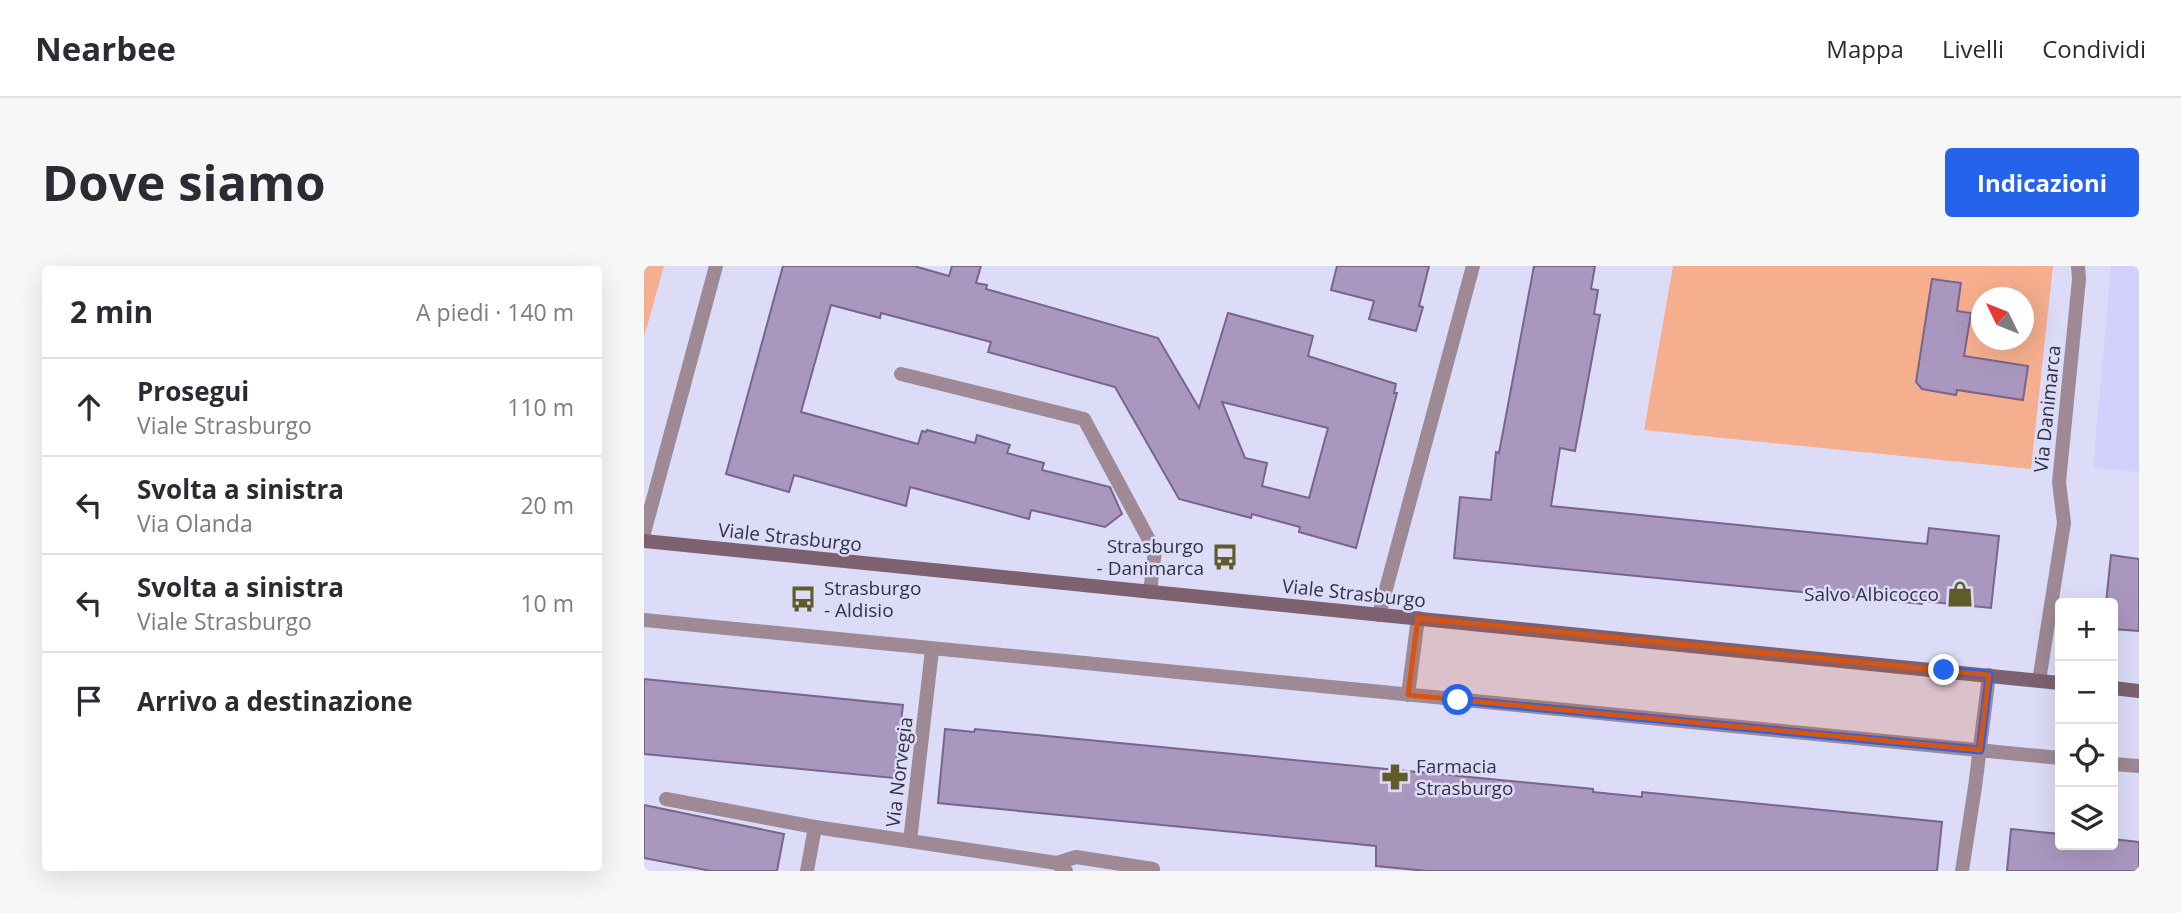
<!DOCTYPE html>
<html lang="it">
<head>
<meta charset="utf-8">
<style>
  body { margin:0; font-family:"Open Sans",sans-serif; background:#f7f7f7; color:#2b2b33 }
  .controls { position:absolute; right:21px; bottom:21px; display:grid; overflow:hidden; border-radius:7px; box-shadow:0 7px 28px #0002 }
  .controls button { width:63px; height:63px; display:grid; place-items:center; padding:0; border:0; border-bottom:2px solid #e1e1e2; background:#fff; color:#2b2b33; font:35px sans-serif }
  .compass { position:absolute; left:1327px; top:21px; width:63px; height:63px; border-radius:50%; background:#fff; box-shadow:0 7px 28px #0002; rotate:313deg }
  .stop { position:absolute; width:21px; height:21px; margin:-16px; border:5px solid #2563eb; border-radius:50%; background:#fff }
  .stop.end { background:#2563eb; border-color:#fff; box-shadow:0 2px 7px #0008 }
  .list { margin:0; padding:0; list-style:none }
  h2 { display:flex; justify-content:space-between; align-items:center; height:91px; margin:0; padding:0 28px; font-size:30px }
  h2 small { font-size:23px; font-weight:400; color:#7c7c81 }
  .list li { display:grid; grid-template-columns:46px 1fr auto; gap:21px; align-items:center; box-sizing:border-box; height:98px; padding:0 28px; border-top:2px solid #e1e1e2 }
  .list b { display:block; font-size:26px; white-space:nowrap }
  .list p { margin:0; font-size:23px; white-space:nowrap; color:#7c7c81 }
  .list em { font-size:23px; font-style:normal; color:#7c7c81 }
  .icon { flex:none; width:38px; height:38px; fill:none; stroke:currentColor; stroke-width:2; stroke-linecap:round; stroke-linejoin:round }
  .map { position:relative; flex:none; width:1495px; height:605px; overflow:hidden; border-radius:7px }
  header { display:flex; align-items:center; gap:42px; box-sizing:border-box; height:98px; padding:0 35px; background:#fff; border-bottom:2px solid #e1e1e2 }
  header strong { font-size:33px }
  nav { display:flex; gap:38px; margin-inline-start:auto; font-size:24px }
  .intro { display:flex; align-items:center; justify-content:space-between; box-sizing:border-box; height:168px; padding:0 42px }
  h1 { margin:0; font-size:49px }
  .button { padding:18px 32px; border-radius:7px; background:#2563eb; color:#fff; font-size:24px; font-weight:700 }
  main { display:flex; gap:42px; padding:0 42px }
  aside { flex:1; background:#fff; border-radius:7px; box-shadow:0 7px 28px #0002 }
  .map>svg:first-child { display:block }
  .built { fill:#d2d1fc }
  .grass { fill:#f6af8e; fill-rule:evenodd }
  .building { fill:#aa97c0; stroke:#77658c; stroke-width:2; fill-rule:evenodd }
  .lines { fill:none; stroke-linecap:round; stroke-linejoin:round }
  .lane { stroke:#9e8994; stroke-width:14 }
  .street { stroke:#9e8994; stroke-width:14 }
  .secondary { stroke:#7d6170; stroke-width:14 }
  .route { stroke:#2563eb; stroke-width:9 }
  .marked { fill:#d65512; fill-opacity:0.2; stroke:#d65512; stroke-width:5; stroke-linejoin:round }
  .labels { text-anchor:middle; dominant-baseline:central; stroke-width:5; stroke-linejoin:round; paint-order:stroke }
  .street-label { font-size:19px; fill:#323244; stroke:#dcdcf8 }
  .poi-label { font-size:19px; fill:#323244; stroke:#dcdcf8; text-anchor:end }
</style>
</head>
<body>
<header>
<strong>Nearbee</strong>
<nav><a>Mappa</a><a>Livelli</a><a>Condividi</a></nav>
</header>
<div class="intro"><h1>Dove siamo</h1><a class="button">Indicazioni</a></div>
<main>
<aside>
<h2>2 min<small>A piedi · 140 m</small></h2>
<ul class="list">
<li><svg class="icon" aria-label="ahead" viewBox="0 0 24 24"><path d="M12 20V5M6 11l6-6 6 6"/></svg><div><b>Prosegui</b><p>Viale Strasburgo</p></div><em>110 m</em></li>
<li><svg class="icon" aria-label="left" viewBox="0 0 24 24"><path d="M17 20v-9H6M10 6l-5 5 5 5"/></svg><div><b>Svolta a sinistra</b><p>Via Olanda</p></div><em>20 m</em></li>
<li><svg class="icon" aria-label="left" viewBox="0 0 24 24"><path d="M17 20v-9H6M10 6l-5 5 5 5"/></svg><div><b>Svolta a sinistra</b><p>Viale Strasburgo</p></div><em>10 m</em></li>
<li><svg class="icon" aria-label="arrive" viewBox="0 0 24 24"><path d="M6 21V4h12l-3 4 3 4H6"/></svg><div><b>Arrivo a destinazione</b></div></li>
</ul>
</aside>
<div class="map">
<svg width="1495" height="605" viewBox="0 0 1495 605">
  <rect width="100%" height="100%" fill="#dcdcf8"/>
  <path class="built" d="M1467,0H1495V206L1449,202Z"/>
  <path class="grass" d="M0,0H20L0,71Z
    M1029,0H1409L1387,203L1000,164ZM1338,32H1380V74H1338Z"/>
  <path class="building" d="M139,0H270L305,10L308,0H337L332,17L343,19L342,23L514,72L555,142L584,47L669,70L664,90L752,118L750,127H753L712,282L655,266L656,261L608,248L607,252L535,233L471,121L344,86L347,76L237,47L236,52L187,39L157,146L274,178L278,165L282,166L283,164L331,177L333,169L366,179L363,187L400,197L398,204L466,221L478,248L461,261L387,244L385,253L266,221L262,240L150,209L145,226L82,208ZM578,136L684,162L665,232L618,220L623,197L601,192Z
    M693,0H785L775,40L779,41L772,65L725,53L730,35L687,24Z
    M890,0H951L947,23L954,24L950,48L956,49L931,185L916,182L907,240L1283,278L1285,262L1355,270L1347,342L1278,335V338L810,292L816,231L847,234L852,186L855,187Z
    M1288,13L1317,17L1313,45L1327,47L1320,90L1384,100L1379,134L1313,124L1312,129L1278,123L1272,116Z
    M1467,289L1495,293V365L1469,363V337H1462Z
    M0,413L259,439L250,512L0,488Z
    M301,463L330,466L331,463L949,523V526L998,531V526L1298,556L1293,605H783L732,600V580L294,537Z
    M0,539L140,568L133,605H67L0,592Z
    M1367,563L1416,568V579H1469V573L1495,576V605H1363Z"/>
  <g class="lines">
    <path class="lane" d="M257,108L440,153L511,285L506,326
      M735,349L829,0
      M22,533L171,561
      M413,597L432,591L509,603"/>
    <path class="street" d="M0,267L72,0
      M0,354L1416,492
      M1395,415L1420,257L1415,216L1435,13L1434,0
      M764,429L774,352
      M1469,498L1495,500
      M266,575L413,597L422,605
      M163,605L171,561L266,575L288,384
      M1318,605L1331,521L1345,409"/>
    <path class="secondary" d="M0,275L1416,417
      M1469,422L1495,425"/>
  </g>
  <g class="lines">
    <path class="route" d="M814,434L1336,484L1345,409L1300,404"/>
  </g>
  <path class="marked" d="M774,352L1345,409L1336,484L764,429Z"/>
  <defs>
    <g id="bus-bare" transform="scale(2.1)"><path d="M-5-6H5V4H4V6H2V4H-2V6H-4V4H-5ZM-3.5-4V0h7V-4ZM-3.5 1.2v1.5H-2V1.2ZM2 1.2v1.5H3.5V1.2Z" fill="#5f5c29" stroke="#dcdcf8" stroke-width="2.5" paint-order="stroke"/></g>
    <g id="shop-bare" transform="scale(2.1)"><path d="M-5-2.5h2.3a2.7 3.5 0 0 1 5.4 0H5L5.5 6h-11ZM-1.5-2.5h3a1.5 2.3 0 0 0-3 0Z" fill="#5f5c29" stroke="#dcdcf8" stroke-width="2.5" paint-order="stroke"/></g>
    <g id="pharmacy-bare" transform="scale(2.1)"><path d="M-2-6h4v4h4v4h-4v4h-4v-4h-4v-4h4Z" fill="#5f5c29" stroke="#dcdcf8" stroke-width="2.5" paint-order="stroke"/></g>
  </defs>
  <g fill-rule="evenodd">
    <use href="#bus-bare" x="581" y="291"/>
    <use href="#shop-bare" x="1316" y="328"/>
    <use href="#bus-bare" x="159" y="333"/>
    <use href="#pharmacy-bare" x="751" y="511"/>
  </g>
  <g class="labels">
    <g class="street-label">
      <text transform="translate(1403 143) rotate(-84)">Via Danimarca</text>
      <text transform="translate(146 271) rotate(6)">Viale Strasburgo</text>
      <text transform="translate(710 327) rotate(6)">Viale Strasburgo</text>
      <text transform="translate(255 506) rotate(-83)">Via Norvegia</text>
    </g>
    <g class="poi-label">
      <text x="560" y="280">Strasburgo<tspan x="560" dy="22">- Danimarca</tspan></text>
      <text x="180" y="322" text-anchor="start">Strasburgo<tspan x="180" dy="22">- Aldisio</tspan></text>
      <text x="1295" y="328">Salvo Albicocco</text>
      <text x="772" y="500" text-anchor="start">Farmacia<tspan x="772" dy="22">Strasburgo</tspan></text>
    </g>
  </g>
</svg>
<div class="controls">
<button>+</button>
<button>−</button>
<button><svg class="icon" aria-label="locate" viewBox="0 0 24 24"><circle cx="12" cy="12" r="6"/><path d="M12 2v4M12 18v4M2 12h4M18 12h4"/></svg></button>
<button><svg class="icon" aria-label="layers" viewBox="0 0 24 24"><path d="M12 4l9 5-9 5-9-5zM3 14l9 5 9-5"/></svg></button>
</div>
<svg class="compass" viewBox="-18 -18 36 36"><path d="M0-13l5 13h-10z" fill="#e53935"/><path d="M0 13l5-13h-10z" fill="#7c7c81"/></svg>
<div class="stop" style="left:814px;top:434px"></div>
<div class="stop end" style="left:1300px;top:404px"></div>
</div>
</main>
</body>
</html>
